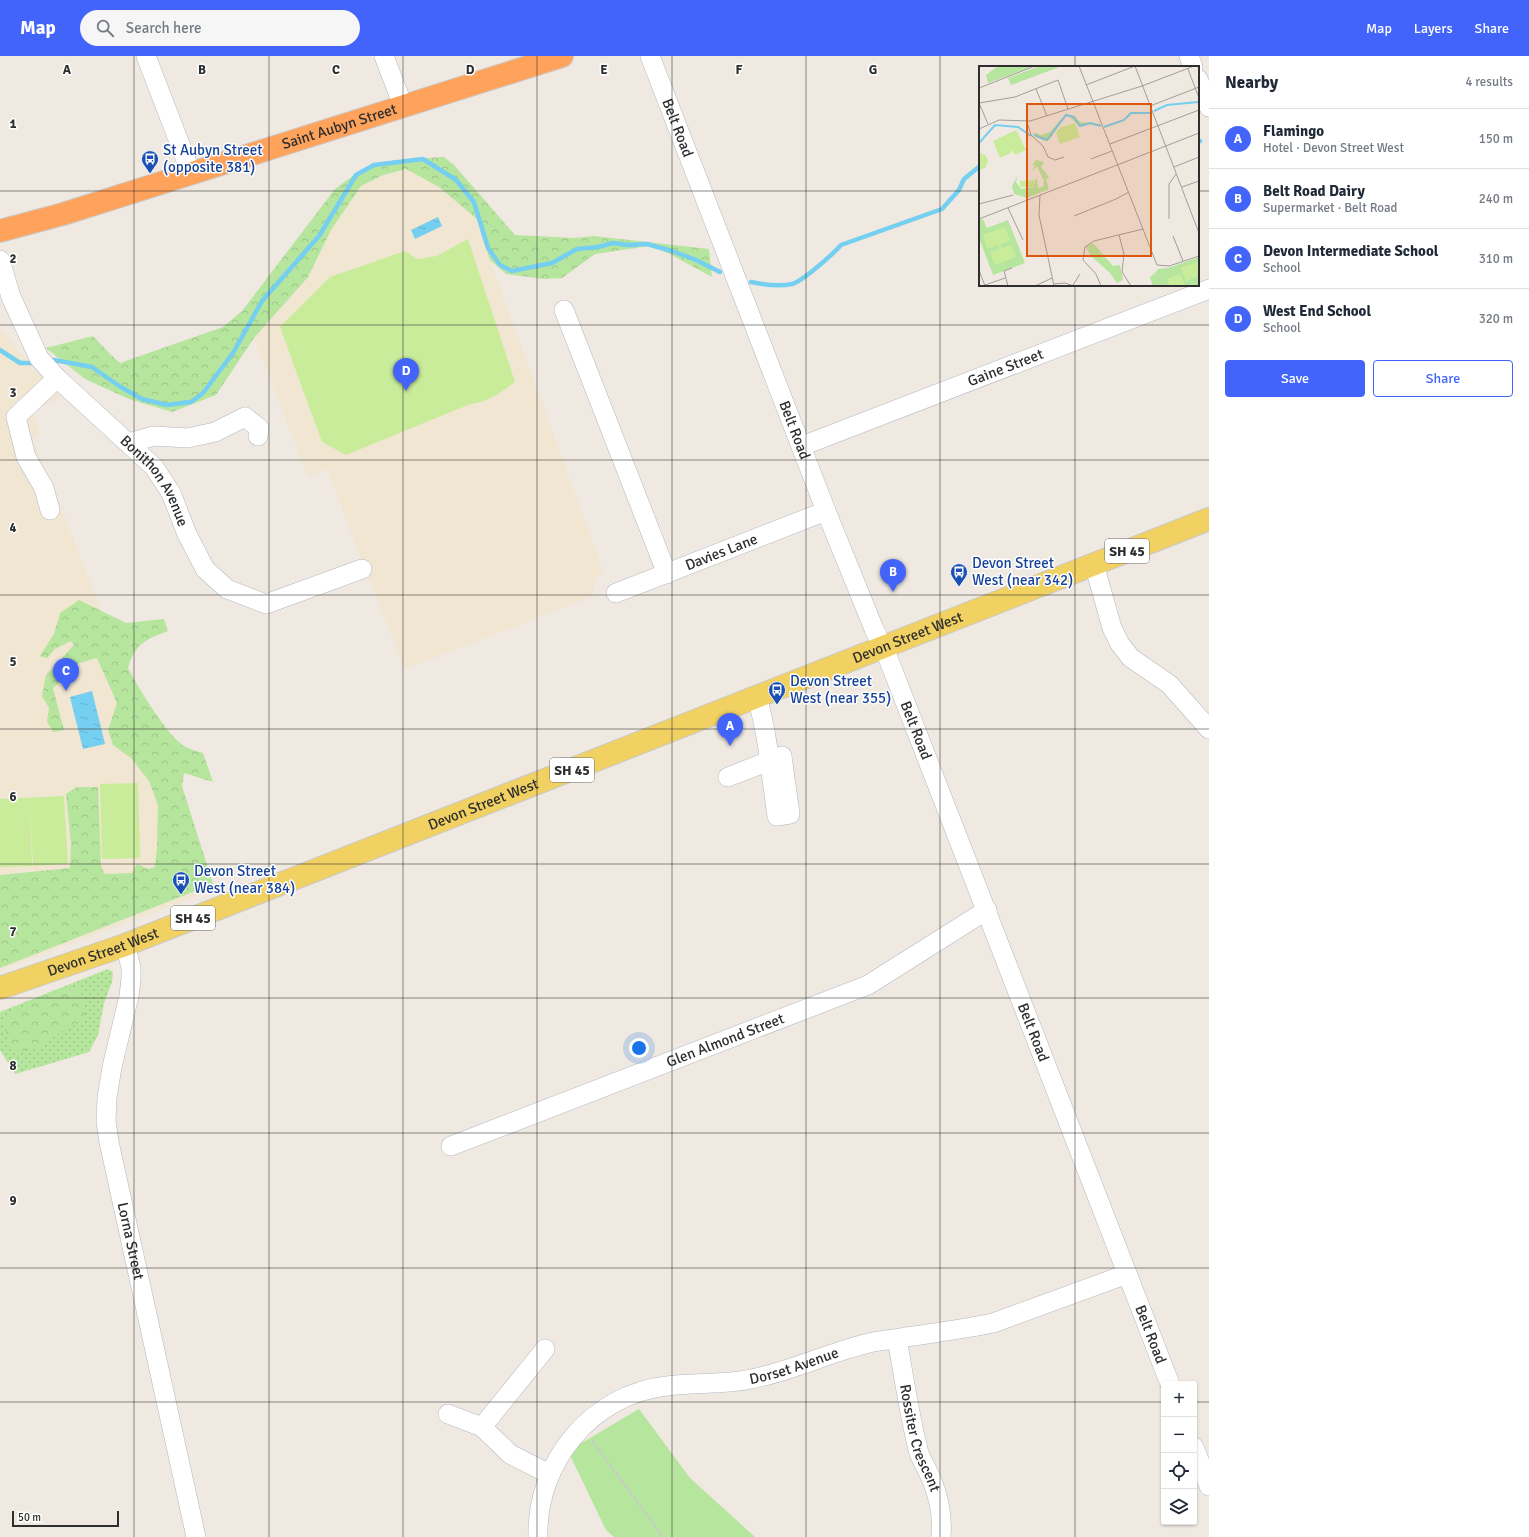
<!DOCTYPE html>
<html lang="en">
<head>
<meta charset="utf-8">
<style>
  body { margin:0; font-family:Signika,sans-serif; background:#f6f6f7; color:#1f2937 }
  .controls { position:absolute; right:12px; bottom:12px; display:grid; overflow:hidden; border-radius:4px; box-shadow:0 1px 3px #0004 }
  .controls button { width:36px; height:36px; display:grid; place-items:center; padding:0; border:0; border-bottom:1px solid #e0e1e3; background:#fff; color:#1f2937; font:20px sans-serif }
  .scale { position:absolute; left:12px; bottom:10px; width:107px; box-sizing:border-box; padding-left:4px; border:2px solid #2e2e2e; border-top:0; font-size:11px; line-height:14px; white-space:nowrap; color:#2e2e2e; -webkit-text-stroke:3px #fff; paint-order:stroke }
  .you { position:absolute; left:639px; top:992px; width:14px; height:14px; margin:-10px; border:3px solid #fff; border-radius:50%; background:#1a73e8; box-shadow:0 0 0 6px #1a73e833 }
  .badge { display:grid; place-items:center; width:26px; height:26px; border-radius:50%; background:#4264fb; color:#fff; font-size:13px; font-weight:700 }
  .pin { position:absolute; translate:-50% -33px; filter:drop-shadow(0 1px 2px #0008) }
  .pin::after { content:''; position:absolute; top:21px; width:14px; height:12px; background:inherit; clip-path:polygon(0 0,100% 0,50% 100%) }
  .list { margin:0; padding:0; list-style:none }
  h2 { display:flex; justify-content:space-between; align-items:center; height:52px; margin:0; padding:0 16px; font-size:17px }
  h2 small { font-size:13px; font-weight:400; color:#747a83 }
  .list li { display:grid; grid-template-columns:26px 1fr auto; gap:12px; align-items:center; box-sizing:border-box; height:60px; padding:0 16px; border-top:1px solid #e0e1e3 }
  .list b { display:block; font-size:15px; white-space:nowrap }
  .list p { margin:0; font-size:13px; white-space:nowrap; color:#747a83 }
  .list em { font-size:13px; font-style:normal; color:#747a83 }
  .actions { display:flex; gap:8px; padding:12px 16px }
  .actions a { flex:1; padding:9px 0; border:1px solid #4264fb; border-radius:4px; text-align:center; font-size:14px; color:#4264fb }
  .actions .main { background:#4264fb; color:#fff }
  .icon { flex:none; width:22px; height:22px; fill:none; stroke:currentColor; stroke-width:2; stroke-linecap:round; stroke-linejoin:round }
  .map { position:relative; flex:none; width:1209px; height:1481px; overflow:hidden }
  header { display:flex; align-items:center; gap:24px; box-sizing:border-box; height:56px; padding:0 20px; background:#4264fb; color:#fff }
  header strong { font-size:19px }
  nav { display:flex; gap:22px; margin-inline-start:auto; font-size:14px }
  .search { width:280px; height:36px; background:#f6f6f7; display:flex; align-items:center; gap:10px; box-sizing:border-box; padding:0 14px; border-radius:22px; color:#747a83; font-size:15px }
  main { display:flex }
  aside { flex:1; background:#fff }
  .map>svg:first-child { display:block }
  .education { fill:#f0e6d1 }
  .grass { fill:url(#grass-dots) }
  .forest { fill:url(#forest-crowns) }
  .park { fill:#b6e59e }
  .pitch { fill:#c9ec9a }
  .water { fill:url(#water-ripples) }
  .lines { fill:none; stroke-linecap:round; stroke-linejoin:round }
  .stream { stroke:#75cff0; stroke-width:4.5 }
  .minor-casing { stroke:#b4b7c1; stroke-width:20 }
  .major-casing { stroke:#c9c9c9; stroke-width:24 }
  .highway-casing { stroke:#c9c9c9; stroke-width:24 }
  .path { stroke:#c9c9c9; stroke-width:2.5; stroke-dasharray:3 2; stroke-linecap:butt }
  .minor { stroke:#fff; stroke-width:19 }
  .major { stroke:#f2d163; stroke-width:22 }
  .highway { stroke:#ffa35c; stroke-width:22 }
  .grid { fill:none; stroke:#2e2e2e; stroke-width:1; stroke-opacity:0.55 }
  .labels { text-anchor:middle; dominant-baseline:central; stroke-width:3; stroke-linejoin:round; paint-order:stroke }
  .shield { fill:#fff; stroke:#6d6d6d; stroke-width:1 }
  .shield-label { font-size:14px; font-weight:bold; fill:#2e2e2e }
  .street-label { font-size:15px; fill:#2e2e2e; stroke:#fff }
  .transit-label { font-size:15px; fill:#164399; stroke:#fff; text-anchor:start }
  .inset-river { fill:none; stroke:#75cff0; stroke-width:2 }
  .inset-road { fill:none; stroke:#a29e99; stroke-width:1 }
  .view { fill:#df570e; fill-opacity:0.15; stroke:#df570e; stroke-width:2 }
  .inset-edge { fill:none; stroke:#2e2e2e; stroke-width:2 }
  .grid-label { font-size:13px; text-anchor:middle; font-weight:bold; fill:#2e2e2e; stroke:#fff; stroke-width:3; stroke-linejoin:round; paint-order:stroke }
</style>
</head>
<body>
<header>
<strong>Map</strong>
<div class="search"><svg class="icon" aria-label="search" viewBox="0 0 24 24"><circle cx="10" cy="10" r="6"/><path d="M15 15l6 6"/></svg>Search here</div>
<nav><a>Map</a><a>Layers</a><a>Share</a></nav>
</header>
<main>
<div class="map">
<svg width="1209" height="1481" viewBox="0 0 1209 1481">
  <defs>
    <pattern id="grass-dots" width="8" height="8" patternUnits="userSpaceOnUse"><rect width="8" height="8" fill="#b6e59e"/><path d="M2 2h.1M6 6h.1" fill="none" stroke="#9dc588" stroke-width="1.8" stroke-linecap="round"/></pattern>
    <pattern id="forest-crowns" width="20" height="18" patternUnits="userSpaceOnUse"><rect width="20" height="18" fill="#b6e59e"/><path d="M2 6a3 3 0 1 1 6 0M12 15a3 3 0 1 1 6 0" fill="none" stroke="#9dc588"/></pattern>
    <pattern id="water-ripples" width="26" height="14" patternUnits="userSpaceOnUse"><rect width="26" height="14" fill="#75cff0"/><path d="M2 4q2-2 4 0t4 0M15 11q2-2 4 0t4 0" fill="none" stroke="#66b2ce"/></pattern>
  </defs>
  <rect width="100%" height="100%" fill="#efe9e1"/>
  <path class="education" d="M406,113L439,131L477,163L490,204L603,514L595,525L593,540L405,613L361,503L327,412L308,421L254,282L308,221L331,174L361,130L383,119Z
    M0,271L33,313L62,341L33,354L40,377L32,384L54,434L211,835L0,914Z"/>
  <path class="grass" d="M108,913L113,916L112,926L104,947L98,979L89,996L15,1018L0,994V956Z"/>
  <path class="forest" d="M444,101L454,109L515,179L575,182L594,180L709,193L712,221L668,197L649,190L595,198L562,222L544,223L506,218L490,204L477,163L439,131L406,113L383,119L361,130L331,174L308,221L254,282L216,339L172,356L129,343L85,323L46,292L93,280L110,298L120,307L223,271L242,255L335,133L362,113L425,102Z
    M79,544L126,567L164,563L168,575C146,583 135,588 128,612C138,631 168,682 186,691C191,694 198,695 203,697L213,726L184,717L182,730L213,828L0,912V819L70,812L71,789L66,738L77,731H98L101,809L104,818L132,817L137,808L148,813L155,811L157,792L158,749L149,725L131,702L113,689L108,674L117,647L97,602L79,607L53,632L64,674L53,676L47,665L49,652L42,640L46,619L74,589L71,585L55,593L47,602L40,600L54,578L60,557Z
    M79,933L85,949V964L57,979L38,993L12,995L7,979L5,964L11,957L54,934Z"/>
  <path class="park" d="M639,1353L690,1422L755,1481H614L606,1474L568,1395Z"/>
  <path class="pitch" d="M468,183L515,326C502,336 486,347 470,348L346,399L322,386L280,271L330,221L405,195L417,203L437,200Z
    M138,727L140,802L102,803L100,728Z
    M64,740L68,808L33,810L30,747L32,810L0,811V743Z"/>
  <path class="water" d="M438,161L442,170L415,183L411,174Z
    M92,635L105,688L83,693L70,641Z"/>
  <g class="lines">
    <path class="stream" d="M1198,86L1200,85
      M751,226C765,229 779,231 792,228C803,225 833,198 841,189L942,153L959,134L964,123L980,110
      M0,294L20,307H33
      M54,304L92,311L119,330L142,343L167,349L191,346L203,337L233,297L262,245L319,180L356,119L374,109L423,103L456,124L474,146L488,192L500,209L512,215L552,207L577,193L598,191L613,187L628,189L647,188L672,195L696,204L720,216"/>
    <g class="minor-casing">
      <g id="minor">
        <path d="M146,0L191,117"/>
        <path d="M384,0L403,50"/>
        <path id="s1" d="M650,0L826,455L874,573L888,602L1170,1328"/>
        <path d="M1189,0L1193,11"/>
        <path d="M1198,23L1209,51"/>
        <path id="s2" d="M0,204L11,241L39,302L57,322L154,411L171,437L187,478L205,513L227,533L266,548L362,513"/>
        <path d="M564,254L667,518"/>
        <path d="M129,387L154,380L188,382L215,376L245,361L259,372L258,380"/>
        <path id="s3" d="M802,390L1209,233"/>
        <path d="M50,454L44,432L26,401L16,361L57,322"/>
        <path d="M1094,508L1112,572L1120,588L1131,602L1169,628L1209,673"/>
        <path id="s4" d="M616,537L826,455"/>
        <path d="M728,721L782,700L790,758L777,760C771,720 768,679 757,641"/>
        <path id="s5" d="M125,889L131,911V923L129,940L112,1011L107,1042L106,1065L109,1086L196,1481"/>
        <path id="s6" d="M451,1090L868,929L987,854"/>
        <path id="s7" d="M897,1283C904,1320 909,1359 919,1397C922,1405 927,1413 931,1422C939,1441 943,1460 941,1481"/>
        <path d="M448,1358L482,1371L510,1398L549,1418"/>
        <path d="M482,1371L545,1293"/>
        <path d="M1194,1391L1209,1430"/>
        <path id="s8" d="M538,1481C536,1406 592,1338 667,1330C695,1326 724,1329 751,1323C793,1315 832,1295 873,1286C884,1284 895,1283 906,1281C935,1277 964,1273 993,1267L1127,1218"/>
      </g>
    </g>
    <g class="major-casing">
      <g id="major">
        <path id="s9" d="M0,932L125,889L1209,463"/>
      </g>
    </g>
    <g class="highway-casing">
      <g id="highway">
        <path id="s10" d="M0,175L63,158L562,0"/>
      </g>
    </g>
    <path class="path" d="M592,1384L663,1481"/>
    <use href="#minor" class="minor"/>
    <use href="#major" class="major"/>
    <use href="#highway" class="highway"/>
  </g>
  <path class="grid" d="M134,0V1481M269,0V1481M403,0V1481M537,0V1481M672,0V1481M806,0V1481M940,0V1481M1075,0V11M0,135H980M1198,135H1209M1075,229V1481M0,269H1209M0,404H1209M0,539H1209M0,673H1209M0,808H1209M0,942H1209M0,1077H1209M0,1212H1209M0,1346H1164M1194,1346H1209"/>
  <defs>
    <g id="bus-pin" transform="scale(0.9)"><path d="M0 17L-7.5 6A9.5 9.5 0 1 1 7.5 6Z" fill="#1a4fb4" stroke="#fff"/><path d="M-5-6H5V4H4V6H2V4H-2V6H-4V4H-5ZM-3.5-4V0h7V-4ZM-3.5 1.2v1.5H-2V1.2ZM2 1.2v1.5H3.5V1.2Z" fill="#fff"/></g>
  </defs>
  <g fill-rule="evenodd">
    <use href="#bus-pin" x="150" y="103"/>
    <use href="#bus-pin" x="959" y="516"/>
    <use href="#bus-pin" x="777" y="634"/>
    <use href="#bus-pin" x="181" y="824"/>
  </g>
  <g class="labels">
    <g class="shield">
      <rect x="1105" y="483" width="44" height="24" rx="3"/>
      <rect x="550" y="702" width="44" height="24" rx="3"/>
      <rect x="171" y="850" width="44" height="24" rx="3"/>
    </g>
    <g class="shield-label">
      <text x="1127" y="495">SH 45</text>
      <text x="572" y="714">SH 45</text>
      <text x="193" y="862">SH 45</text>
    </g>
    <g class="street-label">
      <text stroke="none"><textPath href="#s10" startOffset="355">Saint Aubyn Street</textPath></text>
      <text stroke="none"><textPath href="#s1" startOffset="77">Belt Road</textPath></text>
      <text stroke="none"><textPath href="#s3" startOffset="218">Gaine Street</textPath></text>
      <text stroke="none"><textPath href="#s1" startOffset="401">Belt Road</textPath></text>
      <text stroke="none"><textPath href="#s2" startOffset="276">Bonithon Avenue</textPath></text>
      <text stroke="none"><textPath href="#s4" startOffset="113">Davies Lane</textPath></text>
      <text stroke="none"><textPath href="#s9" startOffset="973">Devon Street West</textPath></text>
      <text stroke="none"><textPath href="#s1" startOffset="725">Belt Road</textPath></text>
      <text stroke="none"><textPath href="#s9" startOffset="517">Devon Street West</textPath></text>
      <text stroke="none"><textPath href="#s9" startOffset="109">Devon Street West</textPath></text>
      <text stroke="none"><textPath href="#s1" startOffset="1049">Belt Road</textPath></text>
      <text stroke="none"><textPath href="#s6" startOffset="294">Glen Almond Street</textPath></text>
      <text stroke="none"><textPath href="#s5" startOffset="302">Lorna Street</textPath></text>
      <text stroke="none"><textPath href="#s1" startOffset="1373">Belt Road</textPath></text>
      <text stroke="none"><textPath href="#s8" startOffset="347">Dorset Avenue</textPath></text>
      <text stroke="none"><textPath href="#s7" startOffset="102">Rossiter Crescent</textPath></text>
    </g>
    <g class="transit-label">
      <text x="163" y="94">St Aubyn Street<tspan x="163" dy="17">(opposite 381)</tspan></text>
      <text x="972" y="507">Devon Street<tspan x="972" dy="17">West (near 342)</tspan></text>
      <text x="790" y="625">Devon Street<tspan x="790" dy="17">West (near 355)</tspan></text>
      <text x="194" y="815">Devon Street<tspan x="194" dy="17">West (near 384)</tspan></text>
    </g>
  </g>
  <g transform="translate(979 10)">
    <rect width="220" height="220" fill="#efe9e1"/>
    <path d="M92,49L101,56L121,58V61L115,58L100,60L90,50L85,51L71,73L66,75L53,68L58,67L61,69L71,66L83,52ZM57,94L65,96L62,101L69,110L70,112L67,113L70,123L48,132L35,128L33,120L39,109L37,116L42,123L55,121L56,113H58L59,122L64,121L65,115L58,100L53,106L56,98L53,100ZM176,207L184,212L187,220H174L171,211Z" fill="#b6e59e"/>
    <path d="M19,0H55L9,17L7,9ZM61,0H83L32,19L29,12ZM4,153L8,162L29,154L46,197L14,209L0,172V154ZM114,177L134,200L141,199L144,214L138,217L131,207L111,189L107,181ZM220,191V220H187L184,212L176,207L179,203L189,202Z" fill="#b6e59e"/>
    <path d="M96,57L101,71L81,78L77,66L82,61ZM37,64L47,84L36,89L33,84L32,87L21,92L14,75ZM0,87L6,89L9,94L7,101L1,104ZM55,114V121H41V115ZM26,161L31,175L21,178L23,182L32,179L37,191L16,199L11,186L20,183L19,179L8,183L4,169ZM220,195V210L207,215L202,202ZM201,208L206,220H191L188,213Z" fill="#c9ec9a"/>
    <path class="inset-river" d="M175,45L188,39L219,36M125,61L145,54L152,47H171M55,69L68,74L87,49L95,51L101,60L111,57L122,60M0,77L16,59L39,61L52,70"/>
    <path class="inset-road" d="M100,0L178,199L190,200L220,190M156,0L220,167M209,3L220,32M107,19L156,0M0,22L56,0M57,23L68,50M0,37L36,31L79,14L89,43M0,37L9,58M171,40L220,21M48,56L52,69L64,80L69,91L76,94L85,91M0,63L20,54L51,55L163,20L215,0M131,78L220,44M112,93L133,85M195,101L220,91M203,121L220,115M61,129L60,149L75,220M0,138L34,129M29,142L44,174M95,150L137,133L150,126M0,153L220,67M190,153V118L197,108M140,169L145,188L143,206L152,220M194,170L204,195M0,204L6,220M75,218L86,217L95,220M6,219L26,212M94,219L101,208M29,220L25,205L33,202M56,220L73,212M122,220L117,208L104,194L106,181L115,175L164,163"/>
    <path class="view" d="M48,38H172V190H48Z"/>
    <rect width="220" height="220" class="inset-edge"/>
  </g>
  <g class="grid-label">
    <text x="67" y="18">A</text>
    <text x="202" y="18">B</text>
    <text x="336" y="18">C</text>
    <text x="470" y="18">D</text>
    <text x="604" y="18">E</text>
    <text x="739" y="18">F</text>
    <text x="873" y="18">G</text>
    <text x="13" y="72">1</text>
    <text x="13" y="207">2</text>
    <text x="13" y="341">3</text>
    <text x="13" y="476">4</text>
    <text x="13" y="610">5</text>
    <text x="13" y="745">6</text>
    <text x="13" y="880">7</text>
    <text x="13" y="1014">8</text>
    <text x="13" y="1149">9</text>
  </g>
</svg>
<div class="controls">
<button>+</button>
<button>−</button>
<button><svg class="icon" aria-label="locate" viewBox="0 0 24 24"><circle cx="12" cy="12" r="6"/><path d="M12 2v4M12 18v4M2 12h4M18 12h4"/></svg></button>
<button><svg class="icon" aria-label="layers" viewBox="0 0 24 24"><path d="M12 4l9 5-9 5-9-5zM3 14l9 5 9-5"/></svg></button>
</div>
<div class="scale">50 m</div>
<div class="you"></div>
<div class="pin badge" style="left:730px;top:690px">A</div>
<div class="pin badge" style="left:893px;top:536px">B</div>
<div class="pin badge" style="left:66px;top:635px">C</div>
<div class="pin badge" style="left:406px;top:335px">D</div>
</div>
<aside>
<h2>Nearby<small>4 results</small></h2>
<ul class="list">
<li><span class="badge">A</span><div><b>Flamingo</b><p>Hotel · Devon Street West</p></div><em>150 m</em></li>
<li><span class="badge">B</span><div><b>Belt Road Dairy</b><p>Supermarket · Belt Road</p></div><em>240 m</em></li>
<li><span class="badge">C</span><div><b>Devon Intermediate School</b><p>School</p></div><em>310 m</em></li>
<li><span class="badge">D</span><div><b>West End School</b><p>School</p></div><em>320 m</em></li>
</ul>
<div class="actions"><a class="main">Save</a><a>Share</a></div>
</aside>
</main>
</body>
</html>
